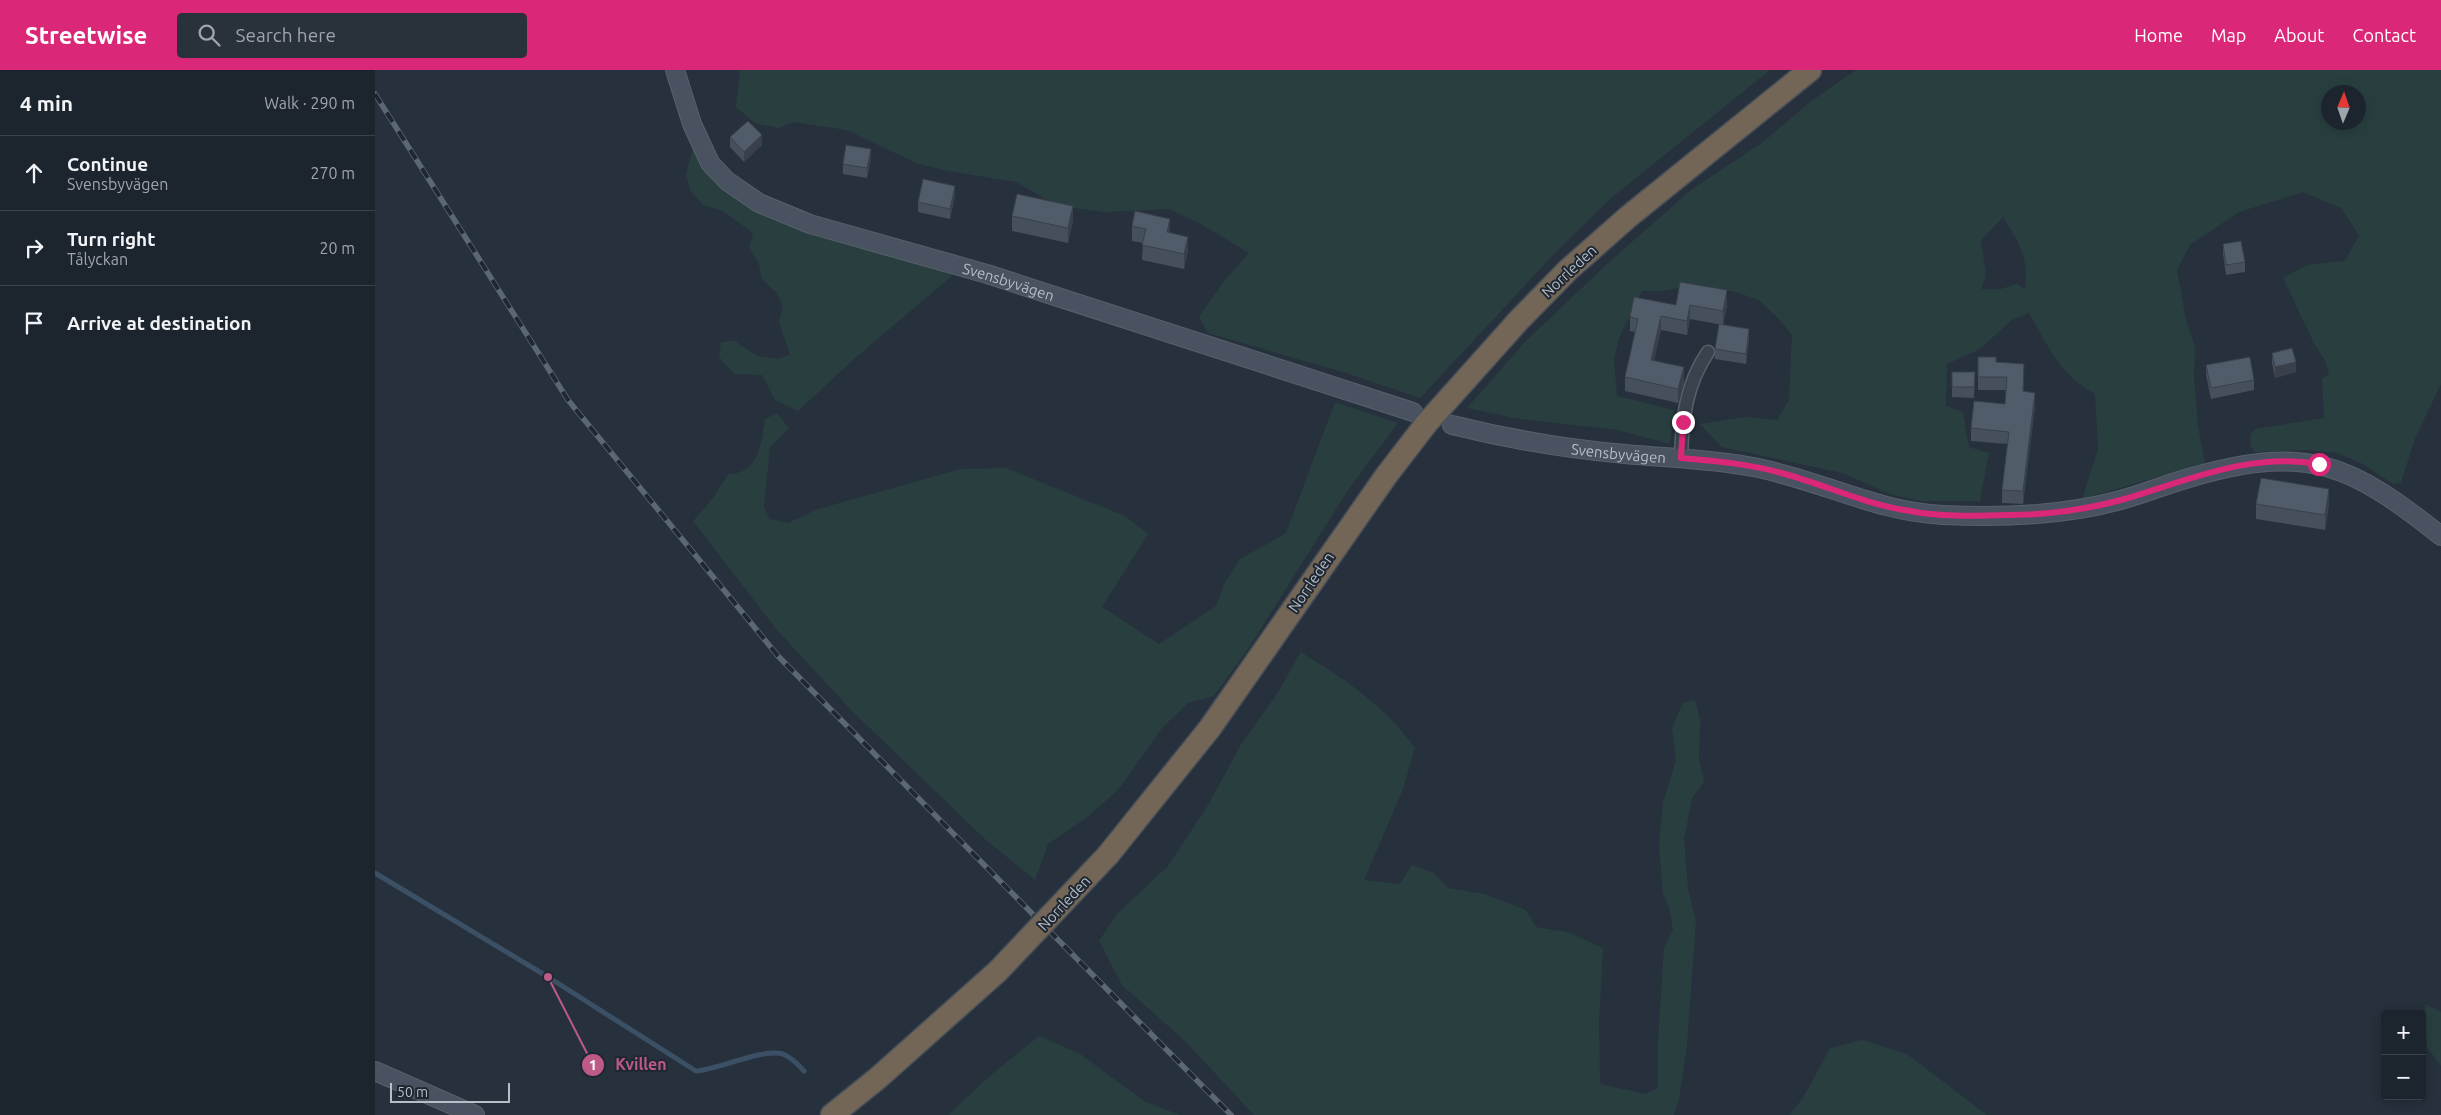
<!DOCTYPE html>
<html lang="en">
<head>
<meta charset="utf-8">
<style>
  body { margin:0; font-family:Ubuntu,sans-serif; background:#29313a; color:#f1f3f6 }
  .controls { position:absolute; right:15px; bottom:15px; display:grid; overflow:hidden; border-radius:5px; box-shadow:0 2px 12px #0003 }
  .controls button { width:45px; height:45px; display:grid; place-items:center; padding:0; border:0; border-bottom:1px solid #3a424a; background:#1c252e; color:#f1f3f6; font:25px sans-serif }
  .compass { position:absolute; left:1946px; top:15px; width:45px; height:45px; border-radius:50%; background:#1c252e; box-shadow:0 2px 12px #0003; rotate:2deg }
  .scale { position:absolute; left:15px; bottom:12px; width:120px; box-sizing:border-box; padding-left:5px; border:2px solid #b6bec8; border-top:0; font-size:14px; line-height:18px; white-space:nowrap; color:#b6bec8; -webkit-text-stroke:4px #1f2832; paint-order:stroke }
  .stop { position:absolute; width:15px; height:15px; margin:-11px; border:4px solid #db2777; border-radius:50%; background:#fff }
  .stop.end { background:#db2777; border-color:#fff; box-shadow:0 1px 5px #0008 }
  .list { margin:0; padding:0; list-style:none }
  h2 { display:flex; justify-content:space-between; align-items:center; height:65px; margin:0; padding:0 20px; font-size:21px }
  h2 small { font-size:16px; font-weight:400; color:#a0a5aa }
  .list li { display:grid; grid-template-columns:32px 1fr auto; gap:15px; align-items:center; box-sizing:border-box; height:75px; padding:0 20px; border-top:1px solid #3a424a }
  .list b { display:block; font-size:19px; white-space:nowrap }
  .list p { margin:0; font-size:16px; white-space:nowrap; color:#a0a5aa }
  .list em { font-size:16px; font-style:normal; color:#a0a5aa }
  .icon { flex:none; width:28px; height:28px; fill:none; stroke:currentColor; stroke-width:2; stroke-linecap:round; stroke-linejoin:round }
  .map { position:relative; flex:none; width:2066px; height:1045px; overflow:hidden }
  header { display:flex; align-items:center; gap:30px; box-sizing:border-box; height:70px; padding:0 25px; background:#db2777; color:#fff }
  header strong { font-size:24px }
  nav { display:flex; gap:28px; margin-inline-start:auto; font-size:18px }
  .search { width:350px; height:45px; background:#29313a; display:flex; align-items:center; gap:12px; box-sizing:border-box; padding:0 18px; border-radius:5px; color:#a0a5aa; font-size:19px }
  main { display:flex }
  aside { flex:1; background:#1c252e }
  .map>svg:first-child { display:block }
  .green { fill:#293f3f; fill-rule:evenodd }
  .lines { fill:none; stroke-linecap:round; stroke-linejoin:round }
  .stream { stroke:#3c5065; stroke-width:5 }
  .street-casing { stroke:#58616b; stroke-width:15 }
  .secondary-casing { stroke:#58616b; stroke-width:20 }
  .highway-casing { stroke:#454e58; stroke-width:25 }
  .street { stroke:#3a434d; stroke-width:12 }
  .secondary { stroke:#485260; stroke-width:18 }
  .highway { stroke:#736657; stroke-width:22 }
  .rail-casing { stroke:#5c6774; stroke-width:5.5 }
  .rail { stroke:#1f2832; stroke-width:4; stroke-dasharray:11; stroke-linecap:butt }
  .highway-bridge-casing { stroke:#454e58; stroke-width:25; stroke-linecap:butt }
  .highway-bridge { stroke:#736657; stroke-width:22 }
  .wall { fill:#464f5c }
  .shaded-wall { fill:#39404b }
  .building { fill:#515c6b; stroke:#39404b }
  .route { stroke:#db2777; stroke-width:6 }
  .labels { text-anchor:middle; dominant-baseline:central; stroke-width:4; stroke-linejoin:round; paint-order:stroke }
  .street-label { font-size:15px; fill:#b6bec8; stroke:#1f2832 }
  .leader { fill:none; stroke:#bd5a87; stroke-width:2 }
  .callout-dot { fill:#bd5a87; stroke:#1f2832; stroke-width:2 }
  .mark-label { font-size:15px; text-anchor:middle; font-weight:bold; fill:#fff }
  .callout-label { font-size:16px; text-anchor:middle; font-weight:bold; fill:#bd5a87; stroke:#1f2832; stroke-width:4; stroke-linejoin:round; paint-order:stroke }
</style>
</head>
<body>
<header>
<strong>Streetwise</strong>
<div class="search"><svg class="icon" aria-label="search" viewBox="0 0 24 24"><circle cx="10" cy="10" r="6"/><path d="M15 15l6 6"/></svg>Search here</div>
<nav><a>Home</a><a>Map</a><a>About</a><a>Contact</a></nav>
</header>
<main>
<aside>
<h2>4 min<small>Walk · 290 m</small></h2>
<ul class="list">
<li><svg class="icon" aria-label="ahead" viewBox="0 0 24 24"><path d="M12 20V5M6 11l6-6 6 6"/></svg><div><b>Continue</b><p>Svensbyvägen</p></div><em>270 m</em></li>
<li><svg class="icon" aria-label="right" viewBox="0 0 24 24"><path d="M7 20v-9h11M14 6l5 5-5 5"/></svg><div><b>Turn right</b><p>Tålyckan</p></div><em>20 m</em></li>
<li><svg class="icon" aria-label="arrive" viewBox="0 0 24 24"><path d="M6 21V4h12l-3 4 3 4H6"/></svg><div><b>Arrive at destination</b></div></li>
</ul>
</aside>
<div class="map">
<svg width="2066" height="1045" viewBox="0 0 2066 1045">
  <rect width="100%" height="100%" fill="#26313d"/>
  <path class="green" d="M365,0H1395L1235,129L1180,183L1045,328L974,304L833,263L824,247L849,211L874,183L826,154L794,139L729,142L683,136L641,112L573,101L541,93L472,60L418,52L404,58L380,53L361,37Z
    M1481,0H2066V314L2040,368L2026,413L2018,414L1988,394L1962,383L1935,380L1879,382L1876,376L1875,365L1880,359L1949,348L1947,309L1954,304L1950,291L1938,271L1908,208L1932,195L1970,191L1984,165L1966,138L1928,122L1864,142L1815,175L1802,200L1811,250L1820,277L1819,306L1823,356L1830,393L1707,429L1723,379L1720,324C1685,305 1673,276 1654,243L1637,250L1605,279L1572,294L1571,336L1588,342L1594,377L1614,383L1605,431H1547L1518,425L1467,403L1347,377L1325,354L1370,347L1402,350L1414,330L1417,265L1402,247L1384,230L1357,221L1310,217L1285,221H1267L1244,268L1239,290L1242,326L1299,340L1295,374L1243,360L1139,348L1092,338L1150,272L1233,193L1316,120L1387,73L1435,32ZM1954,22H1984V52H1954ZM1628,147C1644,173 1654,187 1650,219L1642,214L1626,219H1606L1611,206L1606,170Z
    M318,78L324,91L340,106L454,168L578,205L479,289L423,341L400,330L387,305L359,304L344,287L346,272L360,271L382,286L404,289L415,284L404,253L408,236L402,223L387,209L384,194L374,177L378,163L348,141L328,135L315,120L311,104Z
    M960,332L1023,353L973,420L875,576L839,626L813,633L787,658L743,720L711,748L673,774L660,810L611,770L477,641L402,560L318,451L339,427L353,404C384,404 386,374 390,349L402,343L414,358L395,377L389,437L395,449L413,453L443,439L586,399L631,398L750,446L773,464L727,537L784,574L841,536L849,514L864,490L911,463Z
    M926,582C970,610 1010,635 1040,678L1028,719L989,810L1025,814L1037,795L1059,803L1073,818L1109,824L1151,840L1161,857L1192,862L1228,878L1224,952L1225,1014L1271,1024L1283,1018V970L1289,878L1298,860L1294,837L1288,824L1284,775L1288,732L1301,691L1297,658L1308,633L1320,630L1325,650L1324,688L1329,712L1317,728L1309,770L1313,819L1321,851L1312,975L1304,1029L1299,1045H879L810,971L747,915L724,871L742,844L793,796L835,732L865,676L902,624Z
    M2050,934L2066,942V996L2052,977Z
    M664,966L705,984L769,1031L805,1045H573L617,1004Z
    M1487,970L1532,984L1612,1045H1414L1428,1028L1455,978Z"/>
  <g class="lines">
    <path class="stream" d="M0,803L173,907L321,1001C343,1000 387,978 408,984C417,988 423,994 429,1001"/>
    <g class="street-casing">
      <path id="street" d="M1306,388C1307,349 1311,314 1333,282"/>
    </g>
    <g class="secondary-casing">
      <g id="secondary">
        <path id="s1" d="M300,0L317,54L335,93L352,111L384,133L435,154L612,204L1038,342"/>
        <path id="s2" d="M1077,355C1134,369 1192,379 1250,384C1293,388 1336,389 1378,397C1443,409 1501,442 1568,445C1626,448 1685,446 1742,431C1769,424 1794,413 1821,406C1934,374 1977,395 2066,466"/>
        <path d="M0,1001L100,1045"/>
      </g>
    </g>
    <g class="highway-casing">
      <path id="highway" d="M733,785L835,658L1011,406L1051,354L1144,250L1193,200L1253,147L1435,0
        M457,1045L503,1008L623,901"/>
    </g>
    <use href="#street" class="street"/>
    <use href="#secondary" class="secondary"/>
    <use href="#highway" class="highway"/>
    <g class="rail-casing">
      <path id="rail" d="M0,24L193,330L403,586L856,1045"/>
    </g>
    <use href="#rail" class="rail"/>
    <g class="highway-bridge-casing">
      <path id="highway-bridge" d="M623,901L733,785"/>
    </g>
    <use href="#highway-bridge" class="highway-bridge"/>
  </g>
  <path class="wall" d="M355,67L387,75L369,92L355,77Z
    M496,89L492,108L468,104V94Z
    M580,126L575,149L543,142V132Z
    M637,146L698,151L693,173L637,161Z
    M757,156L795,162L813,181L809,199L767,190L768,173L757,171Z
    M1848,174L1870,192V202L1851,205L1848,184Z
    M1301,235H1352L1348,255L1315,249L1312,265L1286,260L1279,290L1309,312L1303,333L1250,321V307L1260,262L1255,261V247Z
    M1374,269L1371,294L1340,289V279Z
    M1897,283L1921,302L1900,308L1897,293Z
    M1603,287L1621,292L1649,307L1648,321L1660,336L1648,434L1627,433V420L1632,374L1596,371V358L1630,334L1631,320H1603Z
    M1831,295L1879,310V320L1836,329L1831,305Z
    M1577,302H1600L1599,328L1577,327Z
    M1881,434H1954L1950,460L1881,449Z"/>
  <path class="shaded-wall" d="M387,65V75L369,92V82Z
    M496,79V89L492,108V98Z
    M580,116V126L575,149V139Z
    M698,136V151L693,173V158Z
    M795,149V164L792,162Z
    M813,167V181L809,199V184Z
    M1352,220V235L1348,255V241Z
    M1315,235V249L1312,265V251Z
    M1286,246V260L1276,304V290Z
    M1374,259V269L1371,294V284Z
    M1921,292V302L1900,308V297Z
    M1649,294V307L1648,334V321Z
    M1309,297V312L1303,333V319Z
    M1660,323V336L1648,434V421Z
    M1954,419V434L1950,460V445Z"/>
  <path class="building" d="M373,51L387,65L369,82L355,67Z
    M471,75L496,79L492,98L468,94Z
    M548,109L580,116L575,139L543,132Z
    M642,124L698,136L693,158L637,146Z
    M760,141L795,149L792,162L813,167L809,184L767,175L771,159L757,156Z
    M1866,171L1870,192L1851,195L1848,174Z
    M1305,212L1352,220L1348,241L1315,235L1312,251L1286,246L1276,290L1309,297L1303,319L1250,307L1263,249L1255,247L1259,227L1301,235Z
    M1344,254L1374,259L1371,284L1340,279Z
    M1917,278L1921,292L1900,297L1897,283Z
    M1603,287H1621V292L1649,294L1648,321L1660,323L1648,421L1627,420L1634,362L1596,358L1599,331L1630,334L1632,307H1603Z
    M1875,287L1879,310L1836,318L1831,295Z
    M1577,302H1600L1599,317H1577Z
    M1886,408L1954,419L1950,445L1881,434Z"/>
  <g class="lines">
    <path class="route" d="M1308,352L1306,388C1341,391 1376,394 1410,404C1450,415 1488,433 1529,440C1563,447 1599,446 1634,445C1672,445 1709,440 1746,430C1812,411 1873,382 1944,394"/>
  </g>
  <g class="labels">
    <g class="street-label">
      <text transform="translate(1194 201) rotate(-43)">Norrleden</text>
      <text stroke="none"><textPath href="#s1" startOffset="425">Svensbyvägen</textPath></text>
      <text stroke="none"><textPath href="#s2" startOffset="169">Svensbyvägen</textPath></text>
      <text transform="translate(936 512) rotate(-56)">Norrleden</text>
      <text transform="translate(689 833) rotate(-47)">Norrleden</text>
    </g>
  </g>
  <path class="leader" d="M173 907L218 995"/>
  <g class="callout-dot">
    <circle cx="173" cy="907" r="5"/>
    <circle cx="218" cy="995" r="12"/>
  </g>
  <g class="mark-label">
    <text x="218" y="1000">1</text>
  </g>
  <g class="callout-label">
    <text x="266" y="1000">Kvillen</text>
  </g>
</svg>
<div class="controls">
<button>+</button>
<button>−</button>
</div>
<svg class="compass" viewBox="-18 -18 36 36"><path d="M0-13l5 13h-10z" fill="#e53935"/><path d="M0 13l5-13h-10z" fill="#a0a5aa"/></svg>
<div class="scale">50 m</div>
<div class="stop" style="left:1944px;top:394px"></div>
<div class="stop end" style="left:1308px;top:352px"></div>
</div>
</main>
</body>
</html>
